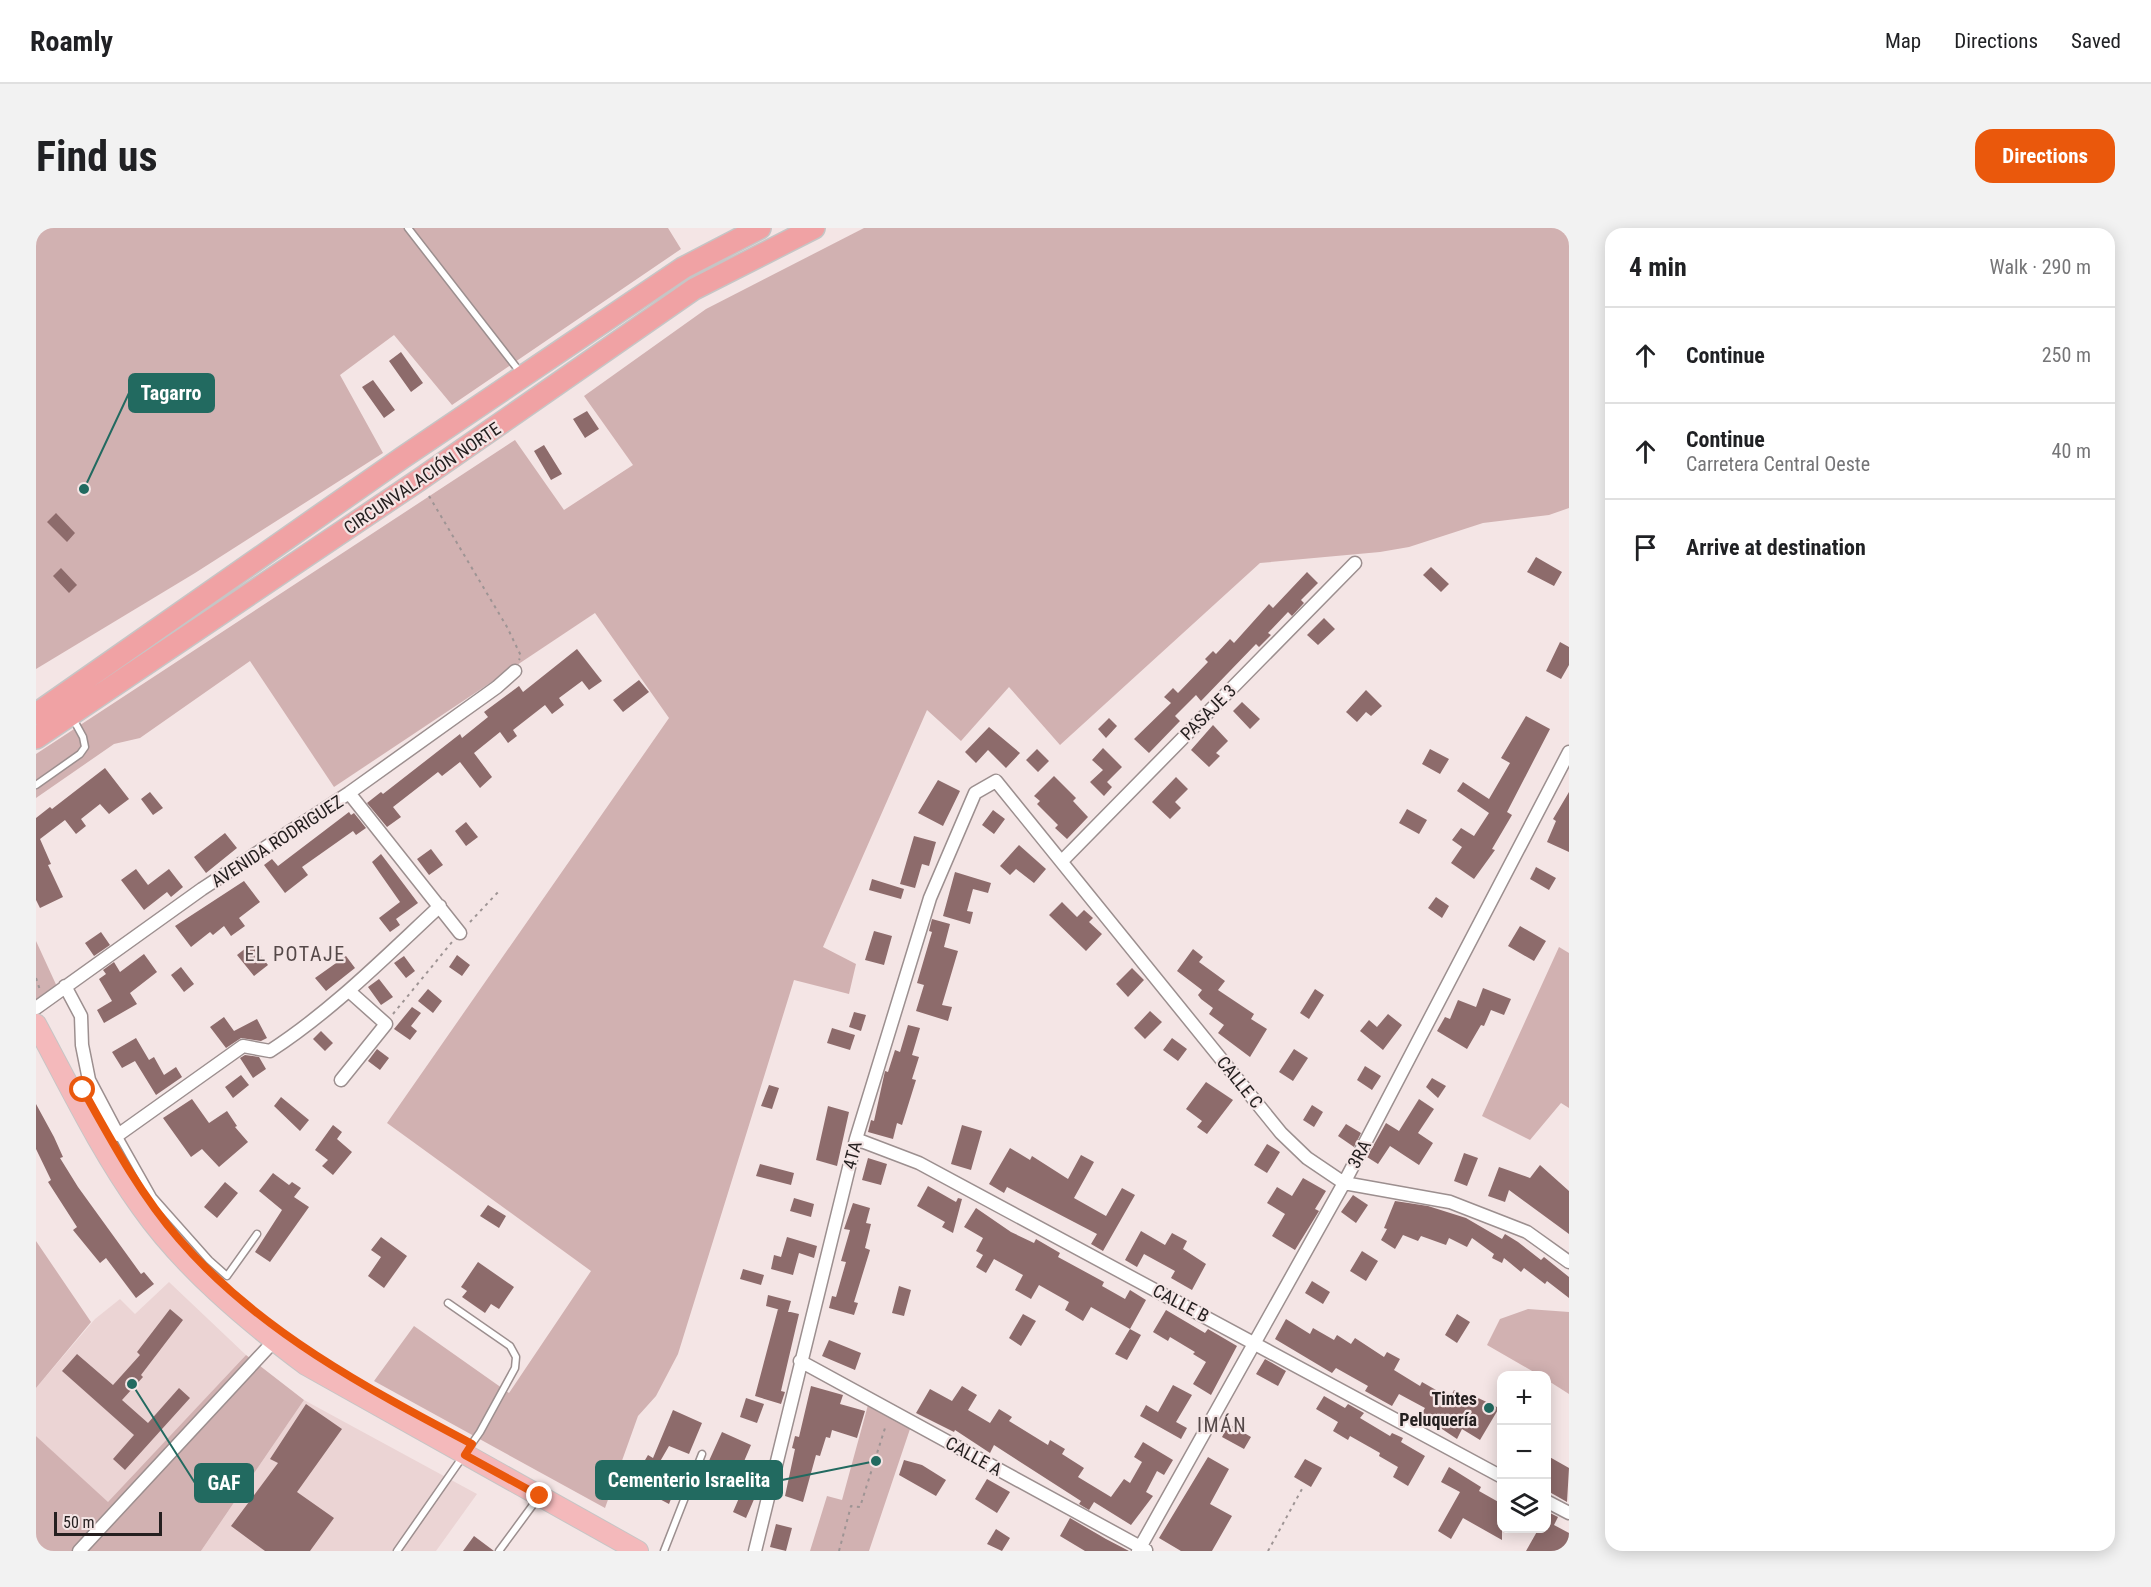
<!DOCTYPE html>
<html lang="en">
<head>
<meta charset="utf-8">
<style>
  body { margin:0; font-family:"Roboto Condensed",sans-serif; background:#f2f2f2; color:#202124 }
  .controls { position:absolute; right:18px; bottom:18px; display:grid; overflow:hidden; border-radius:12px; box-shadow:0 3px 15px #0003 }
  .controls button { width:54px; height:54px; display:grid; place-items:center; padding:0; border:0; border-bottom:2px solid #e0e0e0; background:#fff; color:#202124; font:30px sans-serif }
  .scale { position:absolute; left:18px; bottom:15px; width:108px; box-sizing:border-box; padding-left:6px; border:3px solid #252020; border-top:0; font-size:16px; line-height:21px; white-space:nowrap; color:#252020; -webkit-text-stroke:4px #f4e5e5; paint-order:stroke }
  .stop { position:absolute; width:18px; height:18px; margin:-14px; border:4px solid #ea580c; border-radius:50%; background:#fff }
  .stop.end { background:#ea580c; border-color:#fff; box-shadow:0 2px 6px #0008 }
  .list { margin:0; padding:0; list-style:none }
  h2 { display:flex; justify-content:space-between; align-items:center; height:78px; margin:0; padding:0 24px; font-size:26px }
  h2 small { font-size:20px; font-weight:400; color:#757577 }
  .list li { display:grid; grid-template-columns:39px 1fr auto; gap:18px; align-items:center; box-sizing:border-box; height:96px; padding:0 24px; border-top:2px solid #e0e0e0 }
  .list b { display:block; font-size:22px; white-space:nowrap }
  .list p { margin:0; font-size:20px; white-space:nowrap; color:#757577 }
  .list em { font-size:20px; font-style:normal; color:#757577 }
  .icon { flex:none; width:33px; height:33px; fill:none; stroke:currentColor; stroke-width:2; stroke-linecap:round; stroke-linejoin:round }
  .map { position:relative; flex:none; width:1533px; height:1323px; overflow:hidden; border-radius:18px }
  header { display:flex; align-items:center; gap:36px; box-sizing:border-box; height:84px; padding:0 30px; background:#fff; border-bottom:2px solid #e0e0e0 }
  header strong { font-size:28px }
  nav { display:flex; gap:33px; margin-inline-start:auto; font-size:21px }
  .intro { display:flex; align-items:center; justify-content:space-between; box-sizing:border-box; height:144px; padding:0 36px }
  h1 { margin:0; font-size:42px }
  .button { padding:15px 27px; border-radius:18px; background:#ea580c; color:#fff; font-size:21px; font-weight:700 }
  main { display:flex; gap:36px; padding:0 36px }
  aside { flex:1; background:#fff; border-radius:18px; box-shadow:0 3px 15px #0003 }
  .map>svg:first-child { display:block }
  .built { fill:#ebd4d4 }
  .green { fill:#d1b1b1 }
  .building { fill:#8d6b6b }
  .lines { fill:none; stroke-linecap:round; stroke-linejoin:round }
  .service-casing { stroke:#9c8f8f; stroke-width:9 }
  .minor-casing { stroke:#9c8f8f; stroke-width:15 }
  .primary-casing { stroke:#c6c5c5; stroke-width:22 }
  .trunk-casing { stroke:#c6c5c5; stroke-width:24 }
  .path { stroke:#9e9494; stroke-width:2; stroke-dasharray:3 4.5; stroke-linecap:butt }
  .service { stroke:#fff; stroke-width:6 }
  .minor { stroke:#fff; stroke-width:12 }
  .primary { stroke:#f4b9bb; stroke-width:20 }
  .trunk { stroke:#f0a2a4; stroke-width:21 }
  .route { stroke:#ea580c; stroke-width:8 }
  .poi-dot { fill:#226a60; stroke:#f4e5e5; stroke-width:2 }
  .labels { text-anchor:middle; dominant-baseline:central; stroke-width:4.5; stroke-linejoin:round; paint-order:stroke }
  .street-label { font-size:18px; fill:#252020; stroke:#f4e5e5 }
  .poi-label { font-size:18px; font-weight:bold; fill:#252020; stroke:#f4e5e5; text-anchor:end }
  .neighbourhood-label { font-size:20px; letter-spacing:1.5px; fill:#554949; stroke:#f4e5e5 }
  .leader { fill:none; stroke:#226a60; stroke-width:2 }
  .callout-dot { fill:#226a60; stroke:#f4e5e5; stroke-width:2 }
  .callout { fill:#226a60; stroke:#226a60; stroke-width:2 }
  .callout-label { font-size:20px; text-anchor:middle; font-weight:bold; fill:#fff }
</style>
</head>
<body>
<header>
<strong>Roamly</strong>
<nav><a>Map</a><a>Directions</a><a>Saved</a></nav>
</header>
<div class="intro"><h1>Find us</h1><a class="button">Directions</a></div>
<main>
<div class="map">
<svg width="1533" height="1323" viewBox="0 0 1533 1323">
  <rect width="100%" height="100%" fill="#f4e5e5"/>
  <path class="built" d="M133,1054L210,1127L72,1275L0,1208V1160L59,1091L84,1071L99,1086Z
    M268,1172L441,1266L400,1323H165Z"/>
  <path class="green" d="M0,0H632L645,21L416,177L358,107L304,147L347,225L159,345L0,441Z
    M828,0H1533V280L1513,287L1447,295L1373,319L1344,324L1224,335L1024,517L973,459L925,513L891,482L787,719L820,736L813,766L758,752L642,1126L620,1168L602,1188L569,1280L338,1153L378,1098L473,1165L555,1043L351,895L633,490L559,385L298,559L214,433L104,510L78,516L0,570V526L479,212L528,282L597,237L548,168L670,81Z
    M0,713L23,763L0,780Z
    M1523,719L1533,725V880L1525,875L1494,912L1446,888Z
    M0,1013L55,1094L0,1160Z
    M1492,1081L1533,1084V1166L1511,1152L1510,1148L1503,1147L1451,1117L1464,1091Z
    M210,1127L268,1172L165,1323H0V1208L72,1274Z
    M832,1177L875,1198L833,1323H774L791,1268L806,1272Z"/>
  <path class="building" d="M365,124L387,155L375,164L353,133Z
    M337,152L359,182L348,190L326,159Z
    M551,183L563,201L549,210L537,191Z
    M508,217L526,246L515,252L498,223Z
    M20,285L39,305L31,314L11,294Z
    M1500,329L1526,344L1518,358L1491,344Z
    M1395,339L1413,356L1405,364L1387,347Z
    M25,340L41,357L33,365L17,348Z
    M1271,344L1282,355L1265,372L1268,375L1256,388L1252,384L1232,405L1235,407L1223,419L1220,416L1165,473L1160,467L1139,488L1144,493L1113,525L1098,511L1135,475L1128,469L1137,460L1142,465L1172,434L1169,431L1177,423L1180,426L1194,411L1198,415L1233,376L1237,380Z
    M1288,390L1299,401L1282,417L1271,407Z
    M1524,414L1533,419V437L1525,451L1510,443Z
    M541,421L566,453L553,462L546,453L523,470L528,477L516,486L509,477L477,502L481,508L472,515L464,504L438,525L456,549L444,560L424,534L406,548L402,544L357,579L365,589L351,599L331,575L345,564L347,566L424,506L426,510L452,489L448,484L483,458L487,464Z
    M603,452L613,464L587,484L577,472Z
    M1330,462L1346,478L1335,488L1330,484L1321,494L1310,484Z
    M1206,474L1224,491L1214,501L1197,483Z
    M1490,488L1514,501L1471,584L1476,587L1456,621L1459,622L1438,651L1415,635L1426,619L1416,612L1425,600L1438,608L1453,585L1421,563L1427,554L1453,571L1474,535L1465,530Z
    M1073,490L1081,498L1070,510L1062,501Z
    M1177,497L1192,513L1180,525L1184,528L1173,539L1155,522Z
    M953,499L984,525L970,540L952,522L940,535L929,524Z
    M1067,520L1086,539L1071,554L1076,559L1068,568L1054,554L1067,542L1056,532Z
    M1001,521L1013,533L1002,544L990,532Z
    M1394,521L1413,531L1404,546L1386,536Z
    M69,540L93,571L73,586L64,576L45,591L50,598L40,606L29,592L4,611L15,636L12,637L27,669L4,680L0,672V590L14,579L16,581Z
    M1018,548L1040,570L1037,573L1052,589L1031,611L1019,600L1022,597L1001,576L1004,573L998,568Z
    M1140,549L1152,561L1139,574L1145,580L1134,591L1116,574Z
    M902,552L924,563L907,598L882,585Z
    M114,564L127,580L117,587L105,571Z
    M1533,564V624L1511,614L1520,593L1517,591Z
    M1371,581L1391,592L1383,606L1363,595Z
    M957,582L969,591L958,606L946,597Z
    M313,584L315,587L318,585L330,600L320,607L317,603L266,639L272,647L249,665L228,637L236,631L242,638Z
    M430,594L442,609L430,618L419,603Z
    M189,605L201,620L170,645L158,629Z
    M878,608L900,614L893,638L886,636L879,660L864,656Z
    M983,617L1010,641L998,655L980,641L974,647L964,638Z
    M395,621L407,637L393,647L381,631Z
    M345,626L382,675L360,691L364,697L354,704L343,690L364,674L336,634Z
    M1500,639L1520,650L1513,662L1494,651Z
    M100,641L112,657L133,641L147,659L135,669L131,664L108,682L85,652Z
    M919,644L955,655L952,665L937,661L931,683L937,684L934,696L907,688Z
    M836,651L868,661L865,671L833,662Z
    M208,653L224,674L203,690L209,698L195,708L188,698L177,707L174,704L155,719L139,698Z
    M1400,669L1413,678L1406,690L1392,680Z
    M1026,674L1041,689L1048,682L1057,690L1053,694L1066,706L1050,723L1013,687Z
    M896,691L914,696L908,719L922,723L906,777L916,779L912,793L880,783L888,757L881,755L896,704L893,703Z
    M1484,698L1510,713L1498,733L1472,718Z
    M838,703L856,708L848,737L829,732Z
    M65,704L74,717L58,728L49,715Z
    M215,716L232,737L218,748L201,727Z
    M1157,721L1167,729L1163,734L1189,753L1182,762L1218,786L1215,791L1231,801L1214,829L1182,805L1188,797L1173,786L1177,780L1165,771L1162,767L1166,762L1141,743Z
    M108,726L121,744L94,765L101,776L68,795L61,782L76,773L63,751L70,746L67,742L78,734L84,744Z
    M421,727L434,737L426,748L413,739Z
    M310,728L319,740L290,763L279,750Z
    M368,728L379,743L370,750L358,735Z
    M145,739L158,756L148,764L135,747Z
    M1096,740L1108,752L1092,769L1080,756Z
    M343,751L357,769L345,777L332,759Z
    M1447,760L1475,771L1468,787L1455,782L1448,798L1445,797L1431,821L1401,803L1409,789L1414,791L1422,772L1440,779Z
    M392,761L406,773L397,785L382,773Z
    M1279,761L1288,767L1273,791L1264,785Z
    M376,779L385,785L375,798L381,803L374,812L358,801Z
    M1114,783L1126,794L1109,811L1098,800Z
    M818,784L830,787L825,803L813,799Z
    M1352,786L1366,797L1347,822L1324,803L1333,792L1341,799Z
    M188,789L198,803L221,791L231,810L225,813L205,810L190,820L174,799Z
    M872,797L884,800L876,827L883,829L876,851L880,852L866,897L861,895L857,911L832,904L835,892L838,893L849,843L852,844L859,822L864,824Z
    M796,800L819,807L814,822L791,815Z
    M285,803L297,815L289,823L277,811Z
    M100,810L113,832L118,829L128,847L140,839L146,849L120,867L99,833L86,840L76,824Z
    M1136,810L1151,821L1142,833L1127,822Z
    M341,821L353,830L344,842L332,833Z
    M1258,821L1272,830L1257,853L1243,844Z
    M209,827L223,829L230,841L217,850L204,830Z
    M1329,838L1345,848L1336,862L1321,852Z
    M205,847L213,857L197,870L189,859Z
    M1396,850L1410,858L1402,870L1390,859Z
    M1170,854L1197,872L1171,906L1161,899L1166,893L1150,881Z
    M733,857L743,860L736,881L725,878Z
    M245,869L273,892L264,903L238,878Z
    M156,871L173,895L191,883L201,898L199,899L212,914L183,939L166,921L155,929L127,890Z
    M1383,871L1398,881L1382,905L1397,915L1383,937L1354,918L1342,936L1331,929L1350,895L1363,903Z
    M0,876L18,909L27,929L24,930L42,959L105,1046L108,1044L118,1056L100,1070L70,1030L64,1035L37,1002L41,999L12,954L15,952L0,921Z
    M1276,877L1287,884L1278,899L1267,892Z
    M792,878L813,884L801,938L780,932Z
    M1310,896L1325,905L1318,919L1302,908Z
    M297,897L306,904L301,911L316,924L297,947L286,938L292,932L279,922Z
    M926,897L946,903L935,942L915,936Z
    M1231,916L1244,924L1231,945L1218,937Z
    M974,920L994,932L996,928L1032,951L1045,927L1058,934L1038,970L1070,988L1086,960L1099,967L1067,1023L1055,1016L1061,1006L971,959L968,965L953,956Z
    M1428,925L1442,930L1431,958L1418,953Z
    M832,930L851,936L845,957L826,952Z
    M724,936L758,945L755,957L720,948Z
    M1504,937L1533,963V1006L1473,962L1469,974L1452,968L1463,939L1494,950Z
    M237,945L253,957L256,954L265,960L258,969L273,979L234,1034L219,1024L246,982L223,963Z
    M1267,950L1290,963L1279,981L1283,983L1259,1022L1236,1008L1249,986L1231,975L1241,959L1256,968Z
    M189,954L202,965L181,990L168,979Z
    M892,958L920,974L922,970L926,971L917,1005L906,999L909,994L881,978Z
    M1317,967L1332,977L1320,995L1305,984Z
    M758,970L778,976L775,989L754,983Z
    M1359,973L1392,978L1430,990L1466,1011L1469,1006L1482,1014L1505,1032L1508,1029L1533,1049V1070L1511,1053L1509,1056L1488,1040L1485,1044L1468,1030L1466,1035L1456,1030L1458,1026L1436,1010L1431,1019L1413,1010L1410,1017L1385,1008L1382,1013L1367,1007L1359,1021L1345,1012L1351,1001L1348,1000Z
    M817,975L834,980L830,995L835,996L829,1020L834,1022L818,1074L822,1075L818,1087L793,1080L796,1068L800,1069L810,1034L805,1033L814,1002L808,1001Z
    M452,977L470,988L463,1000L444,988Z
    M940,980L975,1004L998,1015L1000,1011L1024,1025L1022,1029L1068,1054L1066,1058L1089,1071L1094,1062L1110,1072L1094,1101L1055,1079L1047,1093L1029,1082L1033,1074L1003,1057L995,1071L979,1062L987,1047L958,1031L950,1045L940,1039L947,1027L940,1023L947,1010L928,999Z
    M1105,1003L1129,1017L1136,1005L1151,1013L1147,1021L1170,1036L1156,1062L1135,1050L1139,1043L1108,1026L1101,1039L1089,1032Z
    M345,1009L371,1028L348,1060L332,1048L345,1029L335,1022Z
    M751,1009L781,1018L778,1030L763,1025L757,1047L735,1041L738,1027L745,1029Z
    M1326,1023L1342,1033L1330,1053L1314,1043Z
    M442,1034L478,1059L463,1081L455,1076L449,1085L426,1069L431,1063L425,1059Z
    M707,1041L728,1047L725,1057L704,1051Z
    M1276,1053L1294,1064L1287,1076L1269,1065Z
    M863,1058L875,1062L868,1088L856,1085Z
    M732,1067L755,1073L752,1084L730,1078Z
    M134,1081L147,1092L105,1147L107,1149L86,1172L112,1195L143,1160L154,1170L89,1242L77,1231L98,1207L26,1143L41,1126L77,1157L104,1127L101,1124Z
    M742,1081L763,1086L745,1163L749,1164L745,1176L719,1168Z
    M1130,1082L1169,1105L1172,1101L1201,1118L1175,1167L1157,1156L1170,1134L1157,1126L1159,1124L1134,1109L1132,1113L1117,1104Z
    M987,1086L1000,1093L985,1118L973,1110Z
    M1421,1086L1434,1094L1421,1115L1409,1107Z
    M1250,1091L1274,1106L1277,1100L1298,1112L1301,1107L1315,1116L1319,1110L1348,1129L1351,1124L1364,1131L1358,1142L1384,1158L1386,1154L1414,1170L1418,1162L1431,1170L1434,1166L1463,1180L1444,1212L1426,1201L1421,1211L1385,1187L1389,1180L1363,1166L1356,1178L1329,1163L1332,1158L1300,1140L1296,1145L1239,1111Z
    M1094,1101L1105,1107L1091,1132L1079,1126Z
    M793,1112L825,1125L819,1142L786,1128Z
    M1229,1131L1250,1143L1242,1158L1220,1146Z
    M1137,1157L1156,1167L1140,1194L1151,1200L1145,1211L1104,1188L1110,1177L1122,1184Z
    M775,1158L807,1167L804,1176L829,1183L821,1210L796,1202L794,1210L790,1209L784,1228L780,1227L767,1274L749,1268L759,1221L756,1220L759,1208L763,1209Z
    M926,1158L941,1167L932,1182L954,1195L963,1181L976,1189L973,1193L1012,1217L1014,1212L1029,1221L1026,1226L1048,1240L1042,1249L1075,1269L1088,1251L1094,1255L1106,1234L1098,1229L1107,1214L1137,1232L1128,1247L1121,1243L1110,1264L1117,1268L1095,1297L1058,1274L1053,1282L1043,1276L1045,1273L958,1217L954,1225L919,1202L918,1204L880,1185L894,1161L916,1173Z
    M1288,1168L1309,1180L1312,1176L1328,1185L1324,1190L1354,1208L1356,1205L1367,1210L1365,1214L1389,1228L1372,1258L1357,1249L1362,1239L1343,1228L1344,1225L1314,1208L1312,1212L1297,1203L1302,1194L1280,1181Z
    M710,1170L728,1176L721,1195L704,1189Z
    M270,1176L306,1201L261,1264L298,1290L274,1323H229L195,1298L242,1235L234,1231Z
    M637,1182L666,1195L653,1226L633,1218L615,1249L639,1261L633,1276L595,1256L612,1227L617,1230Z
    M1193,1196L1215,1209L1208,1221L1186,1209Z
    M686,1204L715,1217L706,1238L724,1246L720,1257L672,1235Z
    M1510,1227L1533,1240L1531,1274L1510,1262Z
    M1172,1229L1193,1241L1174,1276L1196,1288L1176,1323H1145L1123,1310Z
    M1269,1231L1286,1240L1275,1259L1258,1249Z
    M868,1232L886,1237L910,1252L900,1268L863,1247Z
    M1413,1239L1445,1259L1443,1263L1466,1276V1312L1427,1290L1415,1311L1402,1303L1424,1264L1405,1254Z
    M951,1251L974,1264L961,1285L939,1271Z
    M706,1263L719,1269L710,1290L697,1284Z
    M1510,1283L1522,1289L1518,1297L1533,1305V1323H1490L1503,1300H1510Z
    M1034,1290L1070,1311L1093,1323H1049L1024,1308Z
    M740,1296L756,1300L750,1323L734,1319Z
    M960,1301L974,1310L966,1323L951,1316Z
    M438,1308L458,1323H427Z"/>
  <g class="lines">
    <g class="service-casing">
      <path id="service" d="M372,0L484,144
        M0,557L44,526L49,519L47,509L36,489
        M82,907L117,969L173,1032L191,1048L221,1006
        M361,1323L444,1204L479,1140L480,1129L474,1118L412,1075
        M463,1323L502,1270
        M628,1323L666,1226"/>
    </g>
    <g class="minor-casing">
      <path id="minor" d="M313,565L424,705
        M1026,633L1319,335
        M29,758L45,788L46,817L53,852L82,907L207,818L234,823C297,782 349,729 404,678
        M0,780L166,661L313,565L461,459L479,443
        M305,852L350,796L313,763
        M820,911L883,935L1466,1249
        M764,1133L1110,1322
        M1510,1273L1533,1285
        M43,1323L238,1113
        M719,1323L820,911L894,670L939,565L960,553L1245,905L1271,930L1308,955L1414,974L1491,1004L1533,1034
        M1102,1323L1308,955L1533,524"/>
    </g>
    <g class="primary-casing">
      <path id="primary" d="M0,796C33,857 64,922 105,979C148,1040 210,1092 270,1137L602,1323"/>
    </g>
    <g class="trunk-casing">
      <path id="trunk" d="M0,486L366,230L647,40L724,0
        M0,510L383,252L658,61L778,0"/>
    </g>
    <path class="path" d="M393,268L471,399L485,428L483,432
      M434,694L464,662
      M0,750L4,762
      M357,786L416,714
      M803,1323L815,1278L824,1279L849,1200
      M1232,1323L1266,1261"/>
    <use href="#service" class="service"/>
    <use href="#minor" class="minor"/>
    <use href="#primary" class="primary"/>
    <use href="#trunk" class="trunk"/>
  </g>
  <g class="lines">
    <path class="route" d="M47,862C76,914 104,966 143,1011C221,1102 332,1161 436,1216L429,1227L504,1268"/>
  </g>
  <circle class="poi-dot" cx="1453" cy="1180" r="6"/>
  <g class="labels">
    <g class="street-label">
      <text transform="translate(386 250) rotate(-34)">CIRCUNVALACIÓN NORTE</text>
      <text transform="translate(1172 484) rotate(-45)">PASAJE 3</text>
      <text transform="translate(241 613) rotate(-33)">AVENIDA RODRIGUEZ</text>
      <text transform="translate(1204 854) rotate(51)">CALLE C</text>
      <text transform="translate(1323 926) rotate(-62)">3RA</text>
      <text transform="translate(816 927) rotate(-75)">4TA</text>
      <text transform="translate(1145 1075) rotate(28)">CALLE B</text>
      <text transform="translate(938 1228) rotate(29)">CALLE A</text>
    </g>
    <g class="poi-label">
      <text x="1441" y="1170">Tintes<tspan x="1441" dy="21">Peluquería</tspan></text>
    </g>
    <g class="neighbourhood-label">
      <text x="259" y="726">EL POTAJE</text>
      <text x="1186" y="1197">IMÁN</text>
    </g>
  </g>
  <path class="leader" d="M48 261L93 165M840 1233L746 1252M96 1156L159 1255"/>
  <g class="callout-dot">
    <circle cx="48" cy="261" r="6"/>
    <circle cx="840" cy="1233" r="6"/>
    <circle cx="96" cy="1156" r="6"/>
  </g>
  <g class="callout">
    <rect x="93" y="146" width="85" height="38" rx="6"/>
    <rect x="560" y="1233" width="186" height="38" rx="6"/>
    <rect x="159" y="1236" width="58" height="38" rx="6"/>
  </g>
  <g class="callout-label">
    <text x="135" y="172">Tagarro</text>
    <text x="653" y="1259">Cementerio Israelita</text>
    <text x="188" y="1262">GAF</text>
  </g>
</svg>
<div class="controls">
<button>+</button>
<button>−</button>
<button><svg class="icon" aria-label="layers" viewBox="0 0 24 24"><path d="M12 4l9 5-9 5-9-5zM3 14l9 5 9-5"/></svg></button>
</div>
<div class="scale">50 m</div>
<div class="stop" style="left:47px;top:862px"></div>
<div class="stop end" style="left:504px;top:1268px"></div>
</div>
<aside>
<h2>4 min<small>Walk · 290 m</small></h2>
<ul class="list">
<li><svg class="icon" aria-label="ahead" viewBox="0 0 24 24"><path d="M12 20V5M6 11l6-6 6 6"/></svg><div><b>Continue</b></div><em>250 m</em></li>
<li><svg class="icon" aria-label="ahead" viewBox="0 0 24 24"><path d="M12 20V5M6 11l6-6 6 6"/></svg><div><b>Continue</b><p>Carretera Central Oeste</p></div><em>40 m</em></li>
<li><svg class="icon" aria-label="arrive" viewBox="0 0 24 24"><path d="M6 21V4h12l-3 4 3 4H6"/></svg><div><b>Arrive at destination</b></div></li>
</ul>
</aside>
</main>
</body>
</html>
